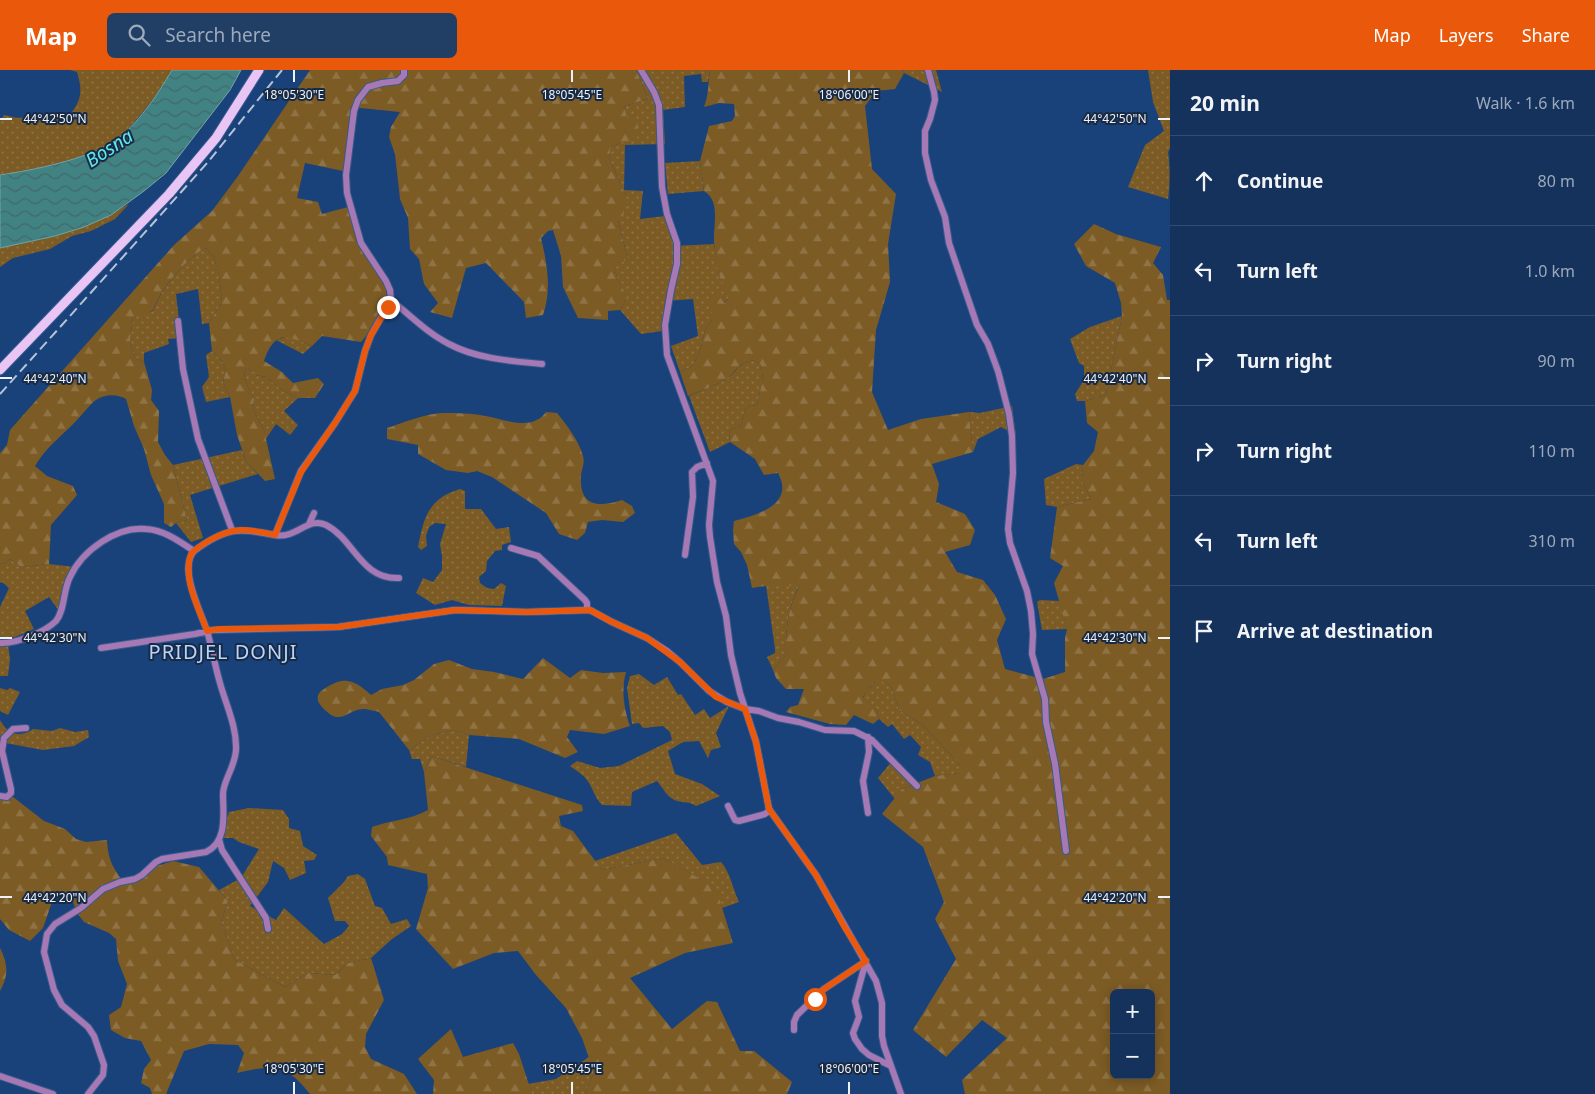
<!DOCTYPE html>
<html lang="en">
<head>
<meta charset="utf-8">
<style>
  body { margin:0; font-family:"Noto Sans",sans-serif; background:#213e65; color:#f1f3f6 }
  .controls { position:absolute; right:15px; bottom:15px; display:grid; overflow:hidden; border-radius:8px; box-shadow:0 2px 12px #0003 }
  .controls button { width:45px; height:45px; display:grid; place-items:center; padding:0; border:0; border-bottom:1px solid #334d72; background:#14325c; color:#f1f3f6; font:25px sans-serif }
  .stop { position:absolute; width:15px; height:15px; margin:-11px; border:4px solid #ea580c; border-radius:50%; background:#fff }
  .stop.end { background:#ea580c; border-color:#fff; box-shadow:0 1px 5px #0008 }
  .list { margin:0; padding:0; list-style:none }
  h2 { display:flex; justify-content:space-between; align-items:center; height:65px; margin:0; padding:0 20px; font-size:21px }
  h2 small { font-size:16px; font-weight:400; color:#9daabb }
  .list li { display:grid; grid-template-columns:32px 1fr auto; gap:15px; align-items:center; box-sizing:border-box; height:90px; padding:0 20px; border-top:1px solid #334d72 }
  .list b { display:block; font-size:19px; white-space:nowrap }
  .list em { font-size:16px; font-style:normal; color:#9daabb }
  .icon { flex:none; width:28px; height:28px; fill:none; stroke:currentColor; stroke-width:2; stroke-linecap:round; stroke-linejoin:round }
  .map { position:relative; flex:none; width:1170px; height:1024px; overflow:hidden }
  header { display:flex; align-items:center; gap:30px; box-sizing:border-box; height:70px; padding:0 25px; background:#ea580c; color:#fff }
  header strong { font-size:24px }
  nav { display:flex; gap:28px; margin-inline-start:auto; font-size:18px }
  .search { width:350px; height:45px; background:#213e65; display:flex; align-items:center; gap:12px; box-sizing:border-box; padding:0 18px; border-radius:8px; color:#9daabb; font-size:19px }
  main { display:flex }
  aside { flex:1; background:#14325c }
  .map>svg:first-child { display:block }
  .grass { fill:url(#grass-dots) }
  .forest { fill:url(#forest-firs); fill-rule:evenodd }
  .water { fill:url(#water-waves); stroke:#75a4a6 }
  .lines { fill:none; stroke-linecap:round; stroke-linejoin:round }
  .minor-casing { stroke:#385b8c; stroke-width:8 }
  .major-casing { stroke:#385b8c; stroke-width:11 }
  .minor { stroke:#a679b5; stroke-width:6 }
  .major { stroke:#e9c5f6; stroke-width:9 }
  .rail { stroke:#b5c3d7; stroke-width:2; stroke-dasharray:10 5; stroke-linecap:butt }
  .route { stroke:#ea580c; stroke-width:6 }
  .ticks { fill:none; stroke:#edf2f9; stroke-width:2 }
  .labels { text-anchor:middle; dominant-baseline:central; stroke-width:4; stroke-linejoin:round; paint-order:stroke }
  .water-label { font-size:19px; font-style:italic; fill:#60e8eb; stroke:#182a43 }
  .quarter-label { font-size:20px; letter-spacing:1px; fill:#b8d4fc; stroke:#182a43 }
  .ticks-label { font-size:12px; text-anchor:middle; fill:#edf2f9; stroke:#182a43; stroke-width:4; stroke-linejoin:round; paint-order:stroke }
</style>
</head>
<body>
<header>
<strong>Map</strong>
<div class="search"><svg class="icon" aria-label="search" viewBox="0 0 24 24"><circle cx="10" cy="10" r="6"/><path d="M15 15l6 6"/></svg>Search here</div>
<nav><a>Map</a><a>Layers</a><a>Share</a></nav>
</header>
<main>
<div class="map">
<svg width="1170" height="1024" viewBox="0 0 1170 1024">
  <defs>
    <pattern id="grass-dots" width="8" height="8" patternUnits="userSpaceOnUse" patternTransform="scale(1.25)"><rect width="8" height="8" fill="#7c5b24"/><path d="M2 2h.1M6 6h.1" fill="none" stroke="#8f7345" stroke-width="1.8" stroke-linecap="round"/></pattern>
    <pattern id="forest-firs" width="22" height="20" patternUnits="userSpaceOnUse" patternTransform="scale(1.25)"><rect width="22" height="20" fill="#7c5b24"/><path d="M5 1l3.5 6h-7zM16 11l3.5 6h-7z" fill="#8f7345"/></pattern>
    <pattern id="water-waves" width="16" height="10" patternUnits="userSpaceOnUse" patternTransform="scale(1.25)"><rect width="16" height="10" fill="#418283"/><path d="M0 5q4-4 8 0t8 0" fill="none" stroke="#44686a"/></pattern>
  </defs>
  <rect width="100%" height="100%" fill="#1a427a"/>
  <path class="grass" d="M70,0H172C159,22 135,56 114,71C86,90 33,100 0,105V51L4,45L17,48L31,47L66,50C80,32 84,25 77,2Z
    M636,0H710L708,12H702L701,4L684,6L685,37L663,40L665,74L625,75L624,120L643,121L640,149L665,146L674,176L714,174L719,205L728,221V229L712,242V250L705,260L701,278L693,296L680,302L671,276L698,266L693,229L665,231L662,261L641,264L620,240C629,227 624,222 618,210C616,205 615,199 613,194L628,190L618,150L626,126L609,88L611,77L620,73L627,47L624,36L648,29Z
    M903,0H936L942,22L904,3Z
    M1148,0H1170V78L1168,82C1170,96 1170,115 1168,129L1128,117L1145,75L1164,61L1153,32Z
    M700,91L704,121L668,124L665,93Z
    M129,134L115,149L91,161L72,166L50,179L13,188L0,197V178L55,166L84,157Z
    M206,178L214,187L219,205L222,232L209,253L202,254L198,219L176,224L181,268L168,269L169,274L144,283V292L134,287L130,272L133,247L153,241C160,220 186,188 206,178Z
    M1122,246L1106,325L1085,331H1077L1075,324L1084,310V296L1079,293L1070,269L1090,257Z
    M289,266L312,276L303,284L276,270Z
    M212,281L222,291L226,300L223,312L230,327L206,332L202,317L209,307L206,285Z
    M754,290L761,295L763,308L757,335L746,337L741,355L729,361L730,372L710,382L689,326C702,320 716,316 728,307C742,298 734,295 754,290Z
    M248,298L256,305L266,307L282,320L298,328L284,341L298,355L290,365L276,354L265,370L264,360L253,339L254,329L244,308L245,300Z
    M1012,336L1016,365L1001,357L978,369L973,382L969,342L980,343Z
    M242,380L246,391L258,404L190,425L203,468L191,472L176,453L187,450L173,395Z
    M1076,394L1083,395L1082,411L1091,429L1057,437L1046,435L1044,409Z
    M460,419L465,421V439H481L496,459L509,457L511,472L502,475V480L495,481L487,491L486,501L479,507L480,513L487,518L494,519L501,513L506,516L502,536L469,535L452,530L435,535L416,523L423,508L433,512L442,500V486L440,474L446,454L435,453L429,457L426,466L427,476L421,480L418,477C424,447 428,429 460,419Z
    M10,489L21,497L49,494L75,497L59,541L49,527L25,541L34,559L15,567L7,568L10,589L8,606H0V537L9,518L2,512L0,513V494L6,493Z
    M783,514L799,516C787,541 786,558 786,585L773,600L767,587L775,583V579L766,515Z
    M1040,530L1060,531L1067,559L1042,560L1037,532Z
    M639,604L654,615L667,607L678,625L681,624L695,645L704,639L710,648L729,636L716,663L721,677L711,680L708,688L699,671L683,672L668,681L675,704L702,714L720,726L696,736C689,731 685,733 677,731C667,728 663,718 657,711L632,722L631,736L602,735C595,728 594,721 589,713C585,706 577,701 570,696L577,691L600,698L619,696L672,670L670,662L663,656L643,658L639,653L632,654L627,618L630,606Z
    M877,612H887L892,618L899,640L923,655L960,695L961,703L935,706L930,692L918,685L921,677L910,665L904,669L892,654L888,657L879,649L877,640L863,629L866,620Z
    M0,618L7,620L10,618L20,622L8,645L0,641Z
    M0,650C7,663 19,669 33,659L52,661L60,658L75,662L88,660L89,667L74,676L43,680L0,672Z
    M454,660L469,665L466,697L431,686L424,702L420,689H412L409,680L431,665Z
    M893,690L917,713L902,719L895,729L878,708Z
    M249,738L283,740L289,749V758L300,761L303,776L317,785L314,790L304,791L306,803L290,810L284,798L273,791L268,812L250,836L276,850L284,838L324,874L342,864L349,856L345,851H335L328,828L344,812L348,806L358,804L365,809L375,836L382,838L391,854L407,849L411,856L392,869L371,888L348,893L335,905L308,903L285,917L235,890L221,852L228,831L219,820L241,808L259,779L239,772L233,768H221L229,742Z
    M676,763L702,795L721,792C730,802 733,819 739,832L722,838L715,818L663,788L602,800L595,791Z
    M589,987L594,1002L585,1024H532L528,1014L556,1009Z"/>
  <path class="forest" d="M310,0H636L648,29L624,36L627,47L638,50L637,70L620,73L611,77L609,88L626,126L623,148L618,150L628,190L614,194C615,199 616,205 618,210C625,222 629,227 620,240L608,241V250L578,248L563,217L561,186L553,160L548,161L541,168C547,193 552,220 543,245L526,248L524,232L486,193L466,198L452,248L430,242L438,233L424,214L419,189L410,179L408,148L400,129L395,84L389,67L391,57L400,42L351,37L343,101L305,93L297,128L318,132L322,144L348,137L359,175L386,218L387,231C378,244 372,260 361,272L322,266L312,276C286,265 275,260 264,291L282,302L293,313L318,308L324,314L315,328H298L282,320L266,307L256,305L248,298L245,300L244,308L254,329L253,339L264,360L275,409L265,411L246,391L237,365L230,327L223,312L226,300L222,291L212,281L209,253L222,232L219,205L214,187L206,178C186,188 160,220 153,240L144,246L133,247L130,272L134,287L144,292L152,320L151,330L159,341L158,372L165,385L173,395L187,450L176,453L171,457L164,453V434L151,405L144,379L134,356L126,329C117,324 105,324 96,330C89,335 83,344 77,350C62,366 46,377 35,396L47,406L73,416L77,425L51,455L49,494L21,497L10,489L6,493L0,494V383L7,375L10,360L174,175L212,141L238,106Z
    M710,0H903L904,3L895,19L876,21L865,36L872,99L896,124L888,174L890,212L876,260L872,322L888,360L921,349L969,342L973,382L932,394L939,414L936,432L965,444L975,460L970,475L945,482L957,502L983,510L995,525L1006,549L997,570L1005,599L1043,609L1065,602V568L1067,559L1054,513L1063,496L1050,488L1057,437L1091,429L1082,411L1083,395L1094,381L1098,362L1087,353L1085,331L1106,325L1122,246L1121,233L1115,213L1086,196L1074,174L1094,154L1116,164L1161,177L1153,193L1163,205L1167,230H1170V1024H965L962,1010L1007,968L982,950L946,987L913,960L956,889L935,849L944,832L923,777L882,744L902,719L935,706L960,703V695L923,655L899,640L892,618L887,612C874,612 867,616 863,628L877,640L879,649L873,654L854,645L846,655L830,654L786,642L790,637L798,635L804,619H786L776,608L773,600L786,585C786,558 787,541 799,517C783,514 768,515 752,518L747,495L741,482L734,474L733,460L734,451C758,445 795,434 778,403L764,405L755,389L730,372L729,361L741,355L746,337L757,335L763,308L761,295L754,290C734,295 741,298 728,307C716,316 702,320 688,326L680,302L693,296L701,278L705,260L712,250V242L707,230L717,223L724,233L728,229C728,219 721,213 719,204C716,194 715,182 714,172C713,155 721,131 704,121L700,91L709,56L732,51L735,46L734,34L719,33L704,37C709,24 708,13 710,0ZM1114,923H1151V1005H1114Z
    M546,342L557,343C567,355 579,371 583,386C585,392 582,399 581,405C579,436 597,438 622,430L632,436L635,443L623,452L602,450L588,452L585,463L577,470L559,464L546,443L492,407L477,401L468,403L446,400L418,384V375L387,369V358C403,353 426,343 443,343C456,343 472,343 485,346C504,349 532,362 546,342Z
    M543,588L570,608L581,600L603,603L626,602C621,620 624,639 630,656L604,664L570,660L567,667L578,682L565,688L519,669L469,665L454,660L431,665L409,680L379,642C374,641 368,639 363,639C347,640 341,656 325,640C322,637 320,635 318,631C317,625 319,622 324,619C345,605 354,610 371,625L382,619L403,615L414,610L434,594L449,590L472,599L494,602L523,609Z
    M431,686L582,735L583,741L559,746L561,756L573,761L602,800L663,788L716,818L733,873L685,883L630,908L672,959L707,931L717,932L740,981H754L792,1012L787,1024H585L594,1002L582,968L566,938L536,905L518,881L494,883L453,899L416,859L428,818L427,804L388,795L387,787L371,766L372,757C391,750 410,750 428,740L424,702Z
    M8,723L44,751L65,759L76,769L86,772L107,770C108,790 113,798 125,814L141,801L173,791L199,797L228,831L221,852L235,890L285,917L308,903L335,905L348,893L371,888L384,930L366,964L365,977L371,989L404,1004L417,1024H310C285,992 272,995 237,1003L244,983L238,975L209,974L184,981L166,1024H152L150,1018L141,1013L144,999L151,990L141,971L125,968L111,960L109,945L121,937L127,914L118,891L116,869L109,863L84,852L77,843L70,823L53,829L43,858L30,871L9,860L0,849V724Z
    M0,878C8,894 9,905 0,921Z
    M451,959L463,987L513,973L519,984L532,1024H433L434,1010L418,989Z"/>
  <path class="water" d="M172,0H241L230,20L166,103L144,121L111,145L84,157L55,166L0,178V105C33,100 86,90 114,71C137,56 158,24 172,0Z"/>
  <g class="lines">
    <g class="minor-casing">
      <path id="minor" d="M641,0L654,22L659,35L662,117L667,144L677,173V194L671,220L665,255L667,285L713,411L709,455L710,467L717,512L726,546L731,585L740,623L756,672L769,739L816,805L876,911L882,933V966L884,976L901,1024
        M928,0L934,22L935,30L930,49L925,61V83L931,110L945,147L949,173L977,255L988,274L998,301L1009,344L1012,366L1013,403L1008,459L1010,473L1027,521L1031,541L1033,564L1032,584L1045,629L1046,652L1055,694L1066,781
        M391,230C410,245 427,263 449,274C477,289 512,291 542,294
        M178,251L183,299L198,369L232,460
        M309,454L314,443
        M275,465C297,469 308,446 326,455C354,469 361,510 399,508
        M511,478L538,486L585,530L587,533V539
        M685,485L693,427L692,402L697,397L707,393
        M0,573C16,574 45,562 56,551C65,540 63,520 70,507C82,481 116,456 146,459C164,460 179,471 194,481C225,458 238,457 275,465L301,401L335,353L355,321L365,281L371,265L391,230L390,220L386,211L361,173L347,123L346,105L354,41L358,30L368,17L382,13L398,11L404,5V0
        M101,578L195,564L213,560L338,557L455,540L527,542L590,540L612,552L647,568L667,581L680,592L709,621L727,632L745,639L759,641L778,648L799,652L825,660L854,661L872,670L917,716
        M868,667L869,682L863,711L868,743
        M0,726L7,727L11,723V719L2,681L4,668L13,659L26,658
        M728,736L735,750L739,751L765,744L770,740
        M219,769L222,780L266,848L268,859
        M866,891L855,931L859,947L853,963L855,969L862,979L869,985L891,996
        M794,960V952L797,945L824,919L866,891
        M0,1006L53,1024
        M88,1024L103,1005L104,995L94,966L88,957L62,935L54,920L44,882L47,864L55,854L81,838L103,819L120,812L135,809L142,805L156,792L162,789L206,782C228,772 223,743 223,724C223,711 235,697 236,680C237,657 226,635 220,613C215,596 212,578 207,561C201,542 178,499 194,481"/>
    </g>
    <g class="major-casing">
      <path id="major" d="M0,300L169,124L216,68L259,0"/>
    </g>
    <use href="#minor" class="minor"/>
    <use href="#major" class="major"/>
    <path class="rail" d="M0,324L208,92L282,0"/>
  </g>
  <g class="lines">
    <path class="route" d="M388,237L371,265L365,281L355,321L335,353L301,402L275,465C248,459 235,456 210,470C203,474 196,478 191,484C182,509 199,538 207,561L219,559L338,557L455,540L527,542L590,540L612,552L647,568L680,592L716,627L745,639L756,672L769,739L816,805L845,858L866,891L824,919L815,929"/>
  </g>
  <path class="ticks" d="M294,0V12M572,0V12M849,0V12M0,49H12M1158,49H1170M0,308H12M1158,308H1170M0,568H12M1158,568H1170M0,827H12M1158,827H1170M294,1012V1024M572,1012V1024M849,1012V1024"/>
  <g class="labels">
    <g class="water-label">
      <text transform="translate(109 78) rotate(-33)">Bosna</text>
    </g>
    <g class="quarter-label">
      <text x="223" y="581">PRIDJEL DONJI</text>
    </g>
  </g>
  <g class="ticks-label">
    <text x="294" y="29">18°05'30"E</text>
    <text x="572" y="29">18°05'45"E</text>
    <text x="849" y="29">18°06'00"E</text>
    <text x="55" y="53">44°42'50"N</text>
    <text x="1115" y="53">44°42'50"N</text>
    <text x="55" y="313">44°42'40"N</text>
    <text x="1115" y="313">44°42'40"N</text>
    <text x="55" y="572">44°42'30"N</text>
    <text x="1115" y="572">44°42'30"N</text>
    <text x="55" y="832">44°42'20"N</text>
    <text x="1115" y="832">44°42'20"N</text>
    <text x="294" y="1003">18°05'30"E</text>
    <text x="572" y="1003">18°05'45"E</text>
    <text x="849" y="1003">18°06'00"E</text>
  </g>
</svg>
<div class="controls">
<button>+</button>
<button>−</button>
</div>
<div class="stop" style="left:815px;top:929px"></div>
<div class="stop end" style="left:388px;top:237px"></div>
</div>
<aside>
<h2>20 min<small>Walk · 1.6 km</small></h2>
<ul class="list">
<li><svg class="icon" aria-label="ahead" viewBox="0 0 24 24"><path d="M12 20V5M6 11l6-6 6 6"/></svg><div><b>Continue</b></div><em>80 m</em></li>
<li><svg class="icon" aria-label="left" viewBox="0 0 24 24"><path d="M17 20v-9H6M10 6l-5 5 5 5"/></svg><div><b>Turn left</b></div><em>1.0 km</em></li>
<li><svg class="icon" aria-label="right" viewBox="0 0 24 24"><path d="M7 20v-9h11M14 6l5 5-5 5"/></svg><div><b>Turn right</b></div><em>90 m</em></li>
<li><svg class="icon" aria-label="right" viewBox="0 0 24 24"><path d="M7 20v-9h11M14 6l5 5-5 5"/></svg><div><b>Turn right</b></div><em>110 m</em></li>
<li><svg class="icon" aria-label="left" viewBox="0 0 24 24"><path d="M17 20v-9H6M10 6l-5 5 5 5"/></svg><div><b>Turn left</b></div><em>310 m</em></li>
<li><svg class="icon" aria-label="arrive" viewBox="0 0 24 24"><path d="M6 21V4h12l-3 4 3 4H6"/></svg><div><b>Arrive at destination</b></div></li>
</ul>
</aside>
</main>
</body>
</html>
